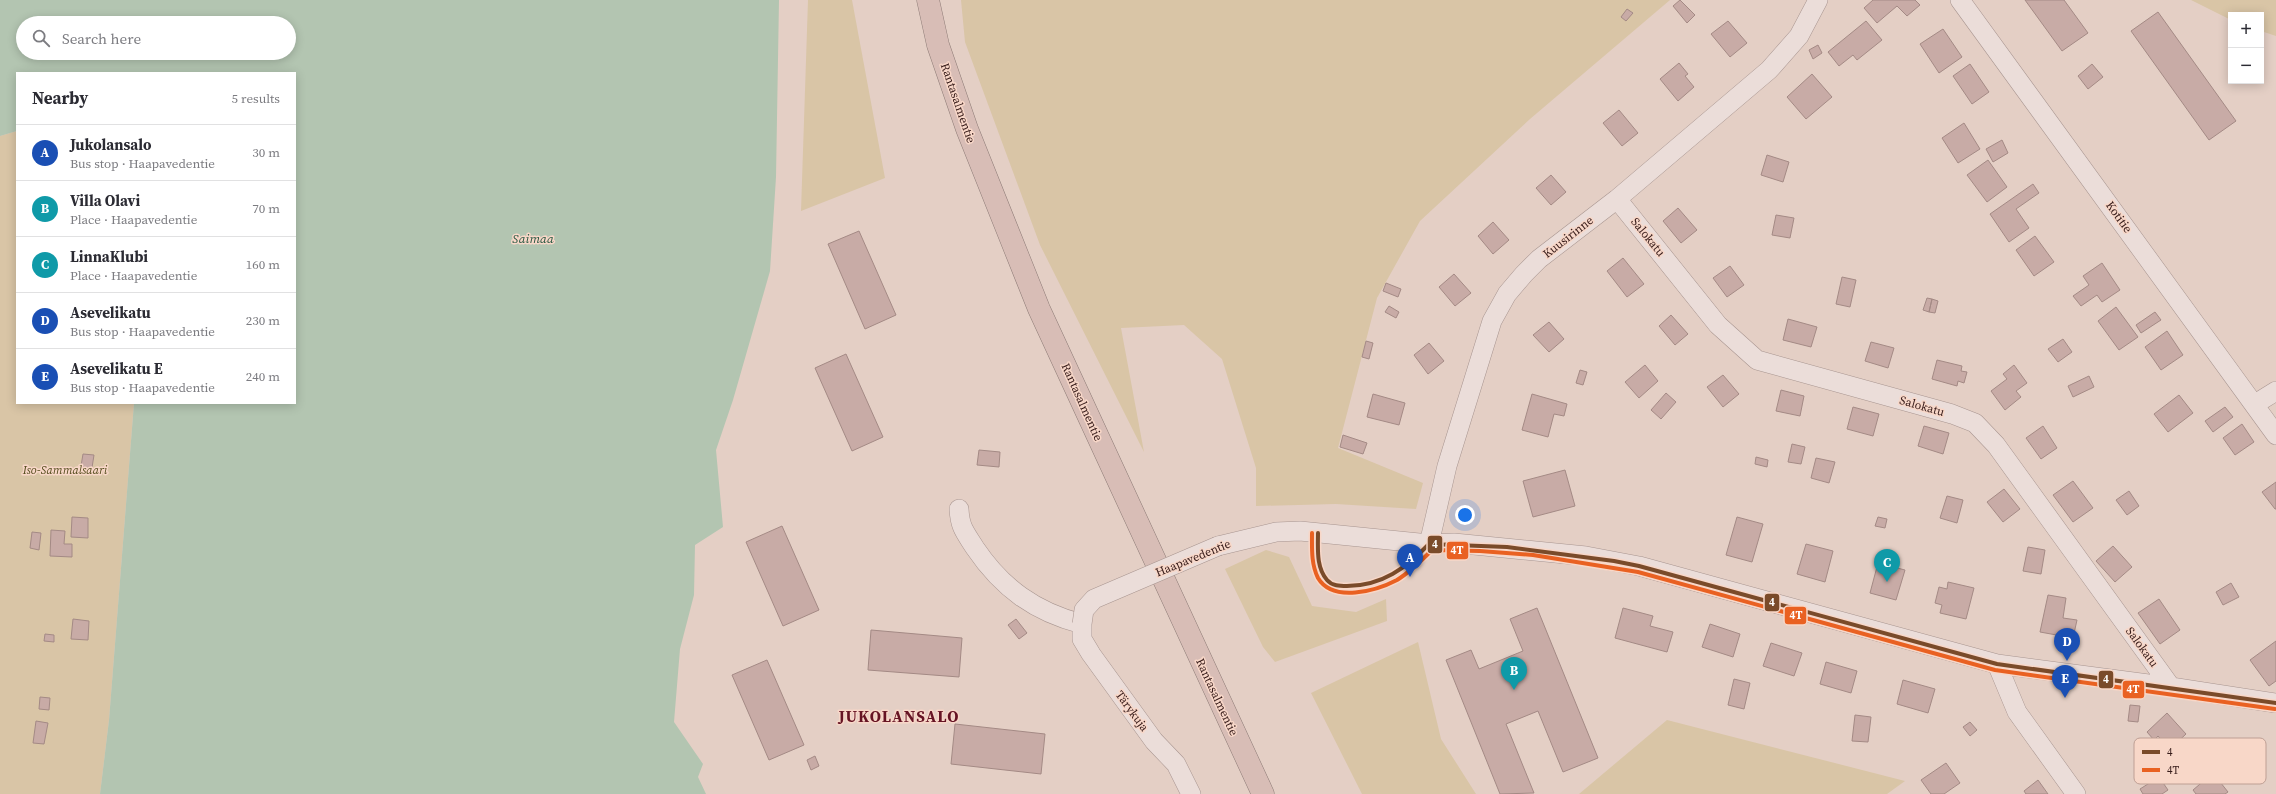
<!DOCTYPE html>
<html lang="en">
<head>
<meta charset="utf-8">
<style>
  body { margin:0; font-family:"Source Serif 4",serif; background:#f7f7f7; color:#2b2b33 }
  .controls { position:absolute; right:12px; top:12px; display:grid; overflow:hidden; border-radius:0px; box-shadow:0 2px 10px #0003 }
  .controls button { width:36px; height:36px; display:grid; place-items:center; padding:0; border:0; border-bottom:1px solid #e1e1e2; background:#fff; color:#2b2b33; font:20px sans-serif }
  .you { position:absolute; left:1465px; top:515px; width:14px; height:14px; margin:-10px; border:3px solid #fff; border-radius:50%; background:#1a73e8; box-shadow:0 0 0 6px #1a73e833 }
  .badge { display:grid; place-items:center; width:26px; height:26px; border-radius:50%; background:#7c3aed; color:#fff; font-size:13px; font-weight:700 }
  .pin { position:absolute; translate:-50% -33px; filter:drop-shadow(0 1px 2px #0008) }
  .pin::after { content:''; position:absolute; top:21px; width:14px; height:12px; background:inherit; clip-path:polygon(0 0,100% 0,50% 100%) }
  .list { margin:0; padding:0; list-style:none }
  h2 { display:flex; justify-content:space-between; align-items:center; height:52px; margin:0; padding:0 16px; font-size:17px }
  h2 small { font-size:13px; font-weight:400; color:#7c7c81 }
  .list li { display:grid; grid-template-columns:26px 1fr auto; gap:12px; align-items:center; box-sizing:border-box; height:56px; padding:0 16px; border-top:1px solid #e1e1e2 }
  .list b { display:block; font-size:15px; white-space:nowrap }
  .list p { margin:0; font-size:13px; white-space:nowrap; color:#7c7c81 }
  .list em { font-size:13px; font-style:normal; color:#7c7c81 }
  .icon { flex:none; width:22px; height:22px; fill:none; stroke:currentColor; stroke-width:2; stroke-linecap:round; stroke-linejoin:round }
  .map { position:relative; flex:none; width:2276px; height:794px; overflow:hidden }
  .search { position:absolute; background:#fff; box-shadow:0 2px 10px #0003; left:16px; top:16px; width:280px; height:44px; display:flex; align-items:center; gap:10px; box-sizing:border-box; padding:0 14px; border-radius:22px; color:#7c7c81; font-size:15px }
  .panel { position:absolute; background:#fff; box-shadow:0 2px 10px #0003; left:16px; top:72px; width:280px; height:332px; border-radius:0px }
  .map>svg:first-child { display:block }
  .green { fill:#d9c5a6 }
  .water { fill:#b3c5b1; fill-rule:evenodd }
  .building { fill:#c8aba6; stroke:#a48a85 }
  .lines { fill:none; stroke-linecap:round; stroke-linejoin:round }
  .minor-casing { stroke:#a89590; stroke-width:20 }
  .highway-casing { stroke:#8d7b76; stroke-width:23 }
  .minor { stroke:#ebddd9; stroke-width:19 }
  .highway { stroke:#d8bdb6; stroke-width:22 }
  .minor-bridge-casing { stroke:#a89590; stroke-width:20; stroke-linecap:butt }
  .minor-bridge { stroke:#ebddd9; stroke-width:19 }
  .bus-1-casing { stroke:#f8d7c8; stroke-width:7 }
  .bus-2-casing { stroke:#f8d7c8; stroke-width:7 }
  .bus-1 { stroke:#7a4b2a; stroke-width:4 }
  .bus-2 { stroke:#e96122; stroke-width:4 }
  .labels { text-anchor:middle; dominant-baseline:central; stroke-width:3; stroke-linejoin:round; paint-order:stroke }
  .street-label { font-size:12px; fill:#361b19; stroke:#f8d7c8 }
  .park-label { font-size:12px; font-style:italic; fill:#544c1d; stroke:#f8d7c8 }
  .water-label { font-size:13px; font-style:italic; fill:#265741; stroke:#f8d7c8 }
  .district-label { font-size:16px; font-weight:bold; letter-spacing:1px; fill:#661424; stroke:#f8d7c8 }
  .key { fill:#f8d7c8; stroke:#be9f94; stroke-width:1 }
  .key-label { font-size:11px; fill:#361b19 }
  .line-badge { stroke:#f8d7c8; stroke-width:1.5 }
  .badge-label { font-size:11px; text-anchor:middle; font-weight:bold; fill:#fff }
</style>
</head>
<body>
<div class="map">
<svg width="2276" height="794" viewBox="0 0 2276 794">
  <rect width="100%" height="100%" fill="#e4cfc5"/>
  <path class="green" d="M808,0H852L885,178L801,211Z
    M961,0H1670L1530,119L1420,221L1377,298L1338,448L1423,483L1416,509L1336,504L1256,506V468L1222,359L1184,325L1121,328L1144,452L1040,245L965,42Z
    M2191,0H2276V36L2261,31V15H2231V20Z
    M17,131V403H134L109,720L100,794H0V136Z
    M1266,550L1289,557L1312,606L1356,612L1386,599L1387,621L1275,662L1263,647L1225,569Z
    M1418,642L1441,739L1476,794H1362L1311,693Z
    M1667,720L1905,781L1887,794H1579Z"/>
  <path class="water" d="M0,0H779L776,177L770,271L733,400L716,450L723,527L695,545L694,595L680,649L674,722L703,764L698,777L706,794H100L109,720L134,403H295V73H17V131L0,136ZM23,23H289V53H23Z"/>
  <path class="building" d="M1680,0L1695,15L1687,23L1673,6Z
    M1873,0H1915L1920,5L1907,16L1897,6L1877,23L1864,8Z
    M2025,0H2064L2088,33L2062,51Z
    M1627,9L1633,13L1626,21L1621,17Z
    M2158,12L2236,121L2209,140L2131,31Z
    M1728,21L1747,43L1730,57L1711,34Z
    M1866,21L1882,40L1857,60L1853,55L1839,66L1828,52Z
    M1943,29L1962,57L1939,73L1920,44Z
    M1818,45L1822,53L1813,59L1809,50Z
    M1679,63L1688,74L1685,76L1694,87L1678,101L1660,79Z
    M1970,64L1989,92L1972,104L1953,76Z
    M2092,64L2103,77L2088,89L2078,76Z
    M1812,74L1832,97L1806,119L1787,97Z
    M1619,110L1638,133L1622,146L1603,123Z
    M1964,123L1980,149L1958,163L1942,138Z
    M2002,140L2008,153L1993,162L1986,149Z
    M1767,155L1789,162L1783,182L1761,175Z
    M1988,160L2007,187L1987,202L1967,175Z
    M1551,175L1566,192L1551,205L1536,188Z
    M2033,184L2039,193L2016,209L2029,228L2009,242L1990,214Z
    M1678,208L1697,230L1681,243L1663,221Z
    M1776,215L1794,218L1790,238L1772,235Z
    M1493,222L1509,240L1493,254L1478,236Z
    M859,231L896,315L865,329L828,244Z
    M2035,236L2054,262L2034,276L2016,250Z
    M1623,258L1644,284L1627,297L1607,271Z
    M2102,263L2120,290L2102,302L2097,295L2081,306L2073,296L2089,285L2083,276Z
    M1730,266L1744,285L1727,297L1713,278Z
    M1454,274L1471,293L1455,306L1439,287Z
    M1842,277L1856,280L1850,307L1836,304Z
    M1386,283L1401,289L1398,297L1383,291Z
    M1927,298L1932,299L1929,312L1923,310Z
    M1932,299L1938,301L1935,313L1929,312Z
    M1389,306L1399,312L1396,318L1385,312Z
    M2116,307L2138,337L2119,350L2098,321Z
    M2155,312L2161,320L2141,333L2136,325Z
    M1671,315L1688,334L1675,345L1659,326Z
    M1788,319L1817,327L1811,347L1783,340Z
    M1549,322L1564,339L1549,352L1533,335Z
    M2167,331L2183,355L2161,370L2145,347Z
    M2063,339L2072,352L2058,362L2048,349Z
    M1366,341L1373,343L1369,359L1362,357Z
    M1871,342L1894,348L1888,368L1865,361Z
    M1429,343L1444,361L1428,374L1414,355Z
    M846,354L883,437L852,451L815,368Z
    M1937,360L1962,366L1961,371L1967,372L1964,383L1958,381L1957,386L1932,379Z
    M1645,365L1658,381L1639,398L1625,382Z
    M2014,365L2027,383L2016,391L2021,397L2005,410L1991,391L2007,379L2003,374Z
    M1580,370L1587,372L1583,385L1576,383Z
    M1723,375L1739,394L1723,407L1707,387Z
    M2089,376L2094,387L2073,397L2068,386Z
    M1781,390L1804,396L1800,416L1776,411Z
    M1666,393L1676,402L1661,419L1651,410Z
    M1373,394L1405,403L1399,425L1367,417Z
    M1532,394L1567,404L1564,416L1554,414L1548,437L1522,430Z
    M2179,395L2193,413L2168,432L2154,414Z
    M1853,407L1879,414L1873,436L1847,429Z
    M2225,407L2233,417L2213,432L2205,421Z
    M2242,424L2254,442L2235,455L2223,438Z
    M1924,426L1949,433L1943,454L1918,446Z
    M2043,426L2057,448L2041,459L2026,438Z
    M1343,435L1367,443L1363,454L1340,447Z
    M1792,444L1805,447L1801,464L1788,462Z
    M979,450L1000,452L999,467L977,465Z
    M83,454L94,455L91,474L80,472Z
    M1756,457L1768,460L1767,467L1755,464Z
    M1816,458L1835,462L1829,483L1811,478Z
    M1565,470L1575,506L1533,517L1523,481Z
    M2073,481L2093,508L2073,522L2053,495Z
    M2276,482V509H2275L2262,492Z
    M2004,489L2020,509L2003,522L1987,502Z
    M2129,491L2139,506L2127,515L2116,500Z
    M1947,496L1963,500L1957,523L1940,518Z
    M72,517L88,518V538L71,537Z
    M1737,517L1763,524L1752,562L1726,555Z
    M1878,517L1887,519L1885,528L1875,526Z
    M782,526L819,610L783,626L746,542Z
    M51,530L65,531L64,544H72V557L50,556Z
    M32,532L41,533L39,550L30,548Z
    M1806,544L1833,551L1825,582L1797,574Z
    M2113,546L2132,567L2115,582L2096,561Z
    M2028,547L2045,550L2041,574L2023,571Z
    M1878,563L1905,570L1896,600L1870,593Z
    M1948,582L1974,588L1966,619L1940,613L1942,605L1935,603L1939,587L1947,589Z
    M2231,583L2239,597L2223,605L2216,592Z
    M2048,595L2066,598L2063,618L2077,620L2073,638L2040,632Z
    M2159,599L2180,630L2160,644L2138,613Z
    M1537,608L1598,758L1563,772L1538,711L1506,724L1534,793L1500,794L1446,660L1471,650L1479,669L1523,651L1510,619Z
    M1623,608L1653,616L1650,626L1673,632L1667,652L1615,638Z
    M73,619L89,621L88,640L71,639Z
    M1016,619L1027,633L1019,639L1008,625Z
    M1710,624L1740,634L1733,657L1702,647Z
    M871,630L962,638L959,677L868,670Z
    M45,634L54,635V642L44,641Z
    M2276,641V681L2269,686L2250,660Z
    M1771,643L1802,653L1794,676L1763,666Z
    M767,660L804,745L769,760L732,675Z
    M1826,662L1857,671L1851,693L1820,684Z
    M1734,679L1750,683L1744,709L1728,705Z
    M1903,680L1935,689L1928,713L1897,704Z
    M40,697L50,698L49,710L39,709Z
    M2130,705L2140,706L2138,722L2128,721Z
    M2167,713L2186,734L2170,749L2158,736L2154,740L2147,732Z
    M1855,715L1871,717L1868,742L1852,741Z
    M36,721L48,723L44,744L33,743Z
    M1970,722L1977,730L1970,736L1963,727Z
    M955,724L1045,734L1041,774L951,764Z
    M815,756L819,766L811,770L807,760Z
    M1946,763L1960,783L1944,794H1931L1921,780Z
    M2213,773L2228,792L2225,794H2196L2193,790Z
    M2159,777L2168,790L2162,794H2143L2140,789Z
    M2038,780L2048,794H2026L2024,791Z"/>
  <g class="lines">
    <g class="minor-casing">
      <path id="minor" d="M1960,0L2276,435
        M1617,199L1718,325L1757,360L1952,414L1975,423L1996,445L2171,687
        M2255,404L2276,391
        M959,509C960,528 965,532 975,548C1002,588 1035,612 1082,624V639L1091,654L1154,741L1176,764L1191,794
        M1429,544L1447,466L1492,321L1507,294L1524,274L1539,259L1617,199L1769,70L1799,36L1818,0
        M1218,546L1276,532L1300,531L1429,544L1454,543L1586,556L1639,566L1997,664L2171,687L2276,703
        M1997,664L2017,712L2076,794"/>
    </g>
    <g class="highway-casing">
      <path id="highway" d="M928,0L938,45L967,129L1039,309L1263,794"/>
    </g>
    <use href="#minor" class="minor"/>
    <use href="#highway" class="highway"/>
    <g class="minor-bridge-casing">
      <path id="minor-bridge" d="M1082,624L1084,610L1094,599L1218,546"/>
    </g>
    <use href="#minor-bridge" class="minor-bridge"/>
    <g class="bus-1-casing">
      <path id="bus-1" d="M1318,533C1318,549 1316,567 1327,580C1332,586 1340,586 1347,586C1382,586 1406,568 1429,544L1507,547L1614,561L1639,566L1997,664L2276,703"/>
    </g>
    <g class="bus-2-casing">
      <path id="bus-2" d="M1312,533C1312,548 1311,564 1318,578C1333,603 1376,591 1397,580C1410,572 1421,561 1432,550L1480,551L1533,555L1638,572L1995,670L2275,709"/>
    </g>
    <use href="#bus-1" class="bus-1"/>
    <use href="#bus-2" class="bus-2"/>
  </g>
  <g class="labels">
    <g class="street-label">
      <text transform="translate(958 103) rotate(71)">Rantasalmentie</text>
      <text transform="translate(2119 217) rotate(54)">Kotitie</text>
      <text transform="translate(1568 237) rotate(-38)">Kuusirinne</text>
      <text transform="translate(1648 237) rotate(51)">Salokatu</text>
      <text transform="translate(1082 402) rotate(66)">Rantasalmentie</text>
      <text transform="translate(1922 406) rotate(16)">Salokatu</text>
      <text transform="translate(1193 558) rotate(-22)">Haapavedentie</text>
      <text transform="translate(2142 647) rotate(54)">Salokatu</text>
      <text transform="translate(1217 697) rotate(65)">Rantasalmentie</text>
      <text transform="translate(1132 711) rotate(54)">Tärykuja</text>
    </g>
    <g class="park-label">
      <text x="65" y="470">Iso-Sammalsaari</text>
    </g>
    <g class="water-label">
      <text x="533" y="238">Saimaa</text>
    </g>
    <g class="district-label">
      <text x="899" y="716">JUKOLANSALO</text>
    </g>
  </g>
  <rect x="2134" y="738" width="132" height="46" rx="6" class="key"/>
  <rect x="2142" y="750" width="18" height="4" fill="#7a4b2a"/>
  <rect x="2142" y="768" width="18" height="4" fill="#e96122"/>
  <g class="key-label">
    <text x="2167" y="756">4</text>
    <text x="2167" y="774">4T</text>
  </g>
  <g class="line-badge">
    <rect x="1427" y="535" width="16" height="19" rx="4" fill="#7a4b2a"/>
    <rect x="1446" y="541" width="23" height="19" rx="4" fill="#e96122"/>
    <rect x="1764" y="593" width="16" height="19" rx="4" fill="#7a4b2a"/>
    <rect x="1784" y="606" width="23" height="19" rx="4" fill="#e96122"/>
    <rect x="2098" y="670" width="16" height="19" rx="4" fill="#7a4b2a"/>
    <rect x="2122" y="680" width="23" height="19" rx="4" fill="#e96122"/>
  </g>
  <g class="badge-label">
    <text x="1435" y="548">4</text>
    <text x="1457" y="554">4T</text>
    <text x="1772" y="606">4</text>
    <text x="1796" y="619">4T</text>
    <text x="2106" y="683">4</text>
    <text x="2133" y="693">4T</text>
  </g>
</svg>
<div class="controls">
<button>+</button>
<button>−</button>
</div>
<div class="you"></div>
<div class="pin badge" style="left:1410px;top:577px;background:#1a4fb4">A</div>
<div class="pin badge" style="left:1514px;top:690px;background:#0f9aa8">B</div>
<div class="pin badge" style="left:1887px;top:582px;background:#0f9aa8">C</div>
<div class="pin badge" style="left:2067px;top:661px;background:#1a4fb4">D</div>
<div class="pin badge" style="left:2065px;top:698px;background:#1a4fb4">E</div>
<div class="search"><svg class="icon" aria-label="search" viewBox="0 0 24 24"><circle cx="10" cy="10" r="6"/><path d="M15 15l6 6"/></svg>Search here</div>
<section class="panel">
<h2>Nearby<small>5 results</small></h2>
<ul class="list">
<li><span class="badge" style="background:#1a4fb4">A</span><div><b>Jukolansalo</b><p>Bus stop · Haapavedentie</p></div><em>30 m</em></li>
<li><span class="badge" style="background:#0f9aa8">B</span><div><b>Villa Olavi</b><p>Place · Haapavedentie</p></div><em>70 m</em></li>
<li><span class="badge" style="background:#0f9aa8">C</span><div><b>LinnaKlubi</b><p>Place · Haapavedentie</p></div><em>160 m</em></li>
<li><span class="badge" style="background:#1a4fb4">D</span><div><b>Asevelikatu</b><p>Bus stop · Haapavedentie</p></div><em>230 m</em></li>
<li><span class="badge" style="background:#1a4fb4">E</span><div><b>Asevelikatu E</b><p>Bus stop · Haapavedentie</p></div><em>240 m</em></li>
</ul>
</section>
</div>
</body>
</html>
